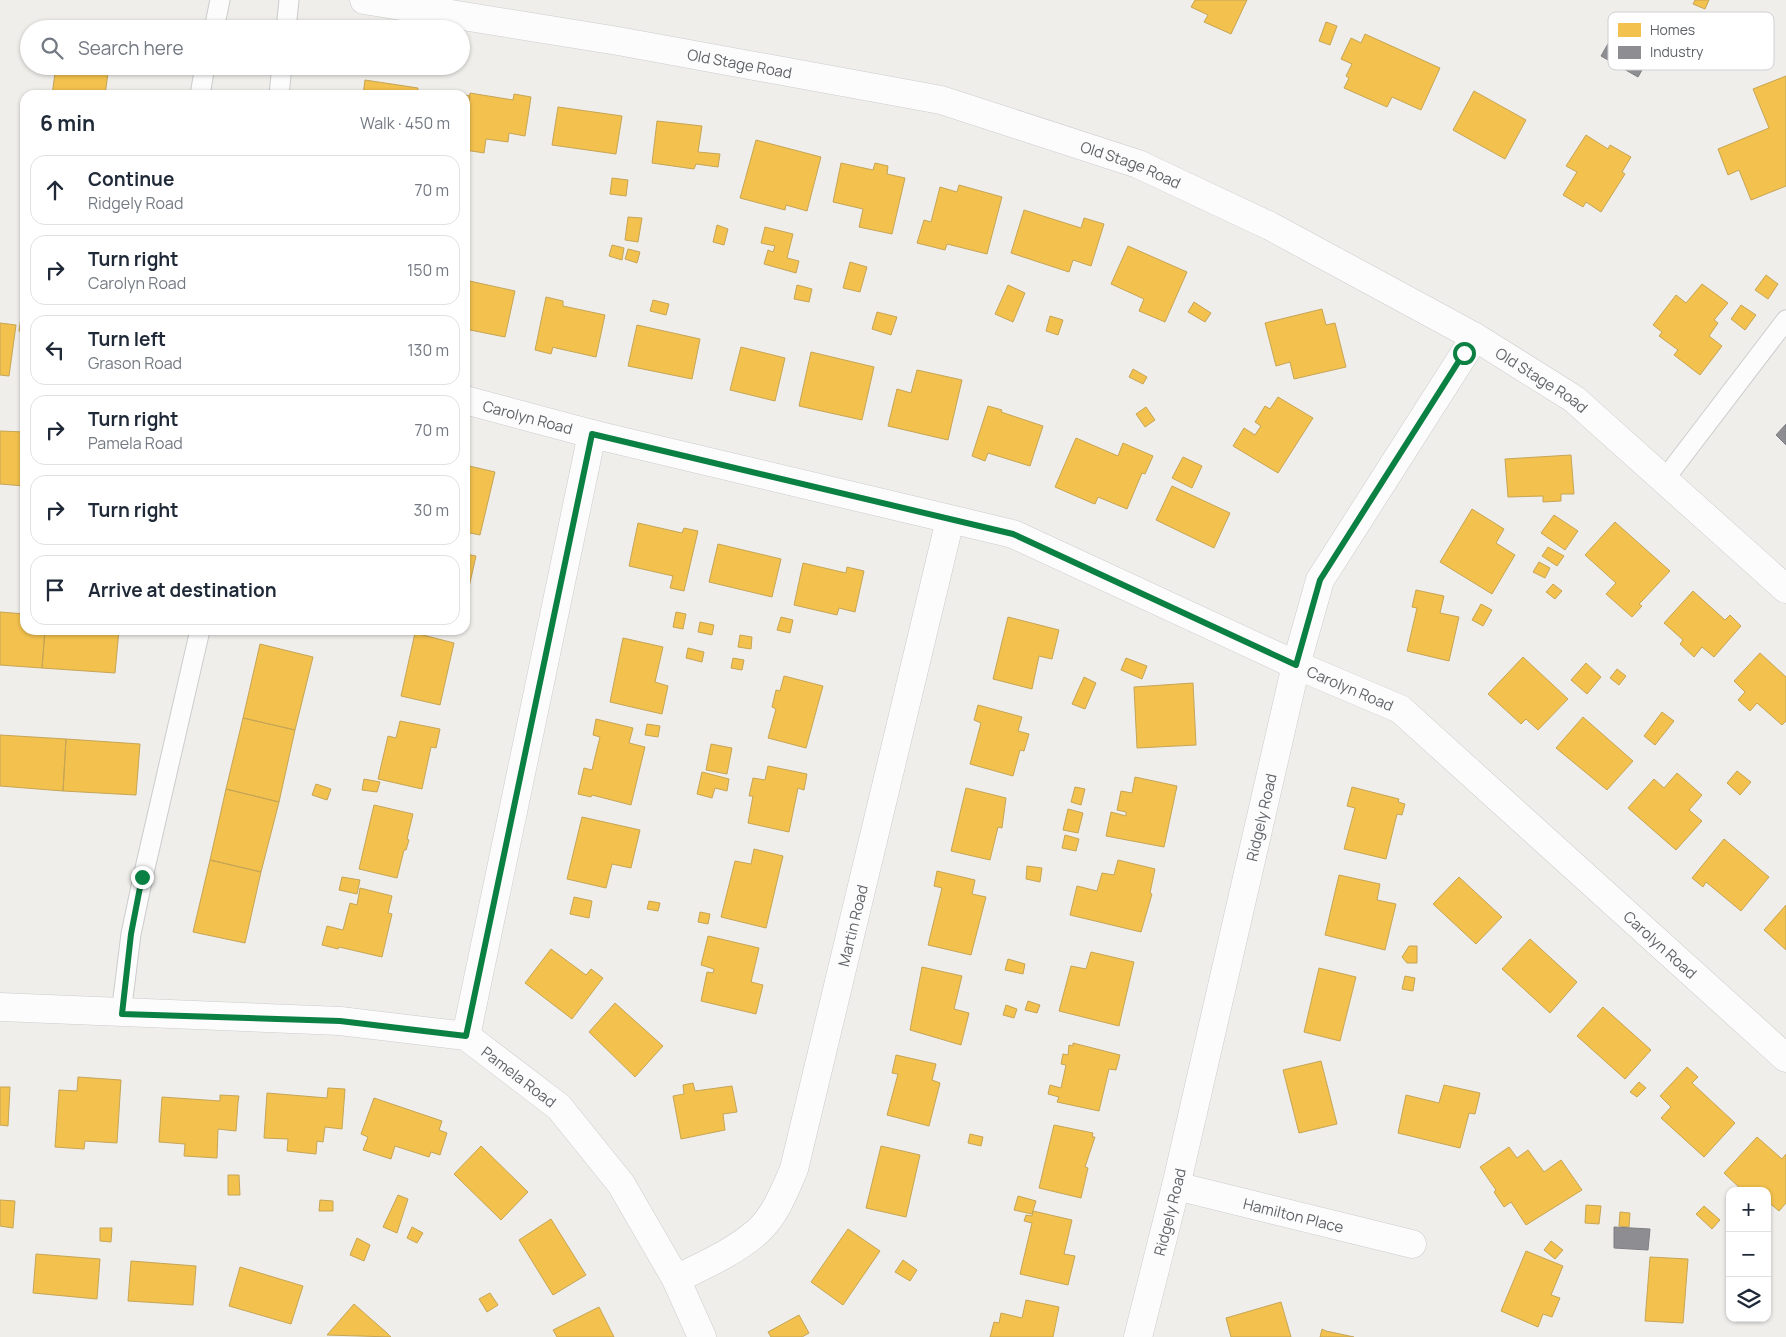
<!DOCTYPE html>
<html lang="en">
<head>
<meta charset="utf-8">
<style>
  body { margin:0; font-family:Manrope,sans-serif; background:#f6f6f7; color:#1f2937 }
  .controls { position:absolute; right:15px; bottom:15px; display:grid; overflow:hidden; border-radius:10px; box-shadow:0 1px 4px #0004 }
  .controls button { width:45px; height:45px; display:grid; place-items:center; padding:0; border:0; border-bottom:1px solid #e0e1e3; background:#fff; color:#1f2937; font:25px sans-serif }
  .stop { position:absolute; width:15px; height:15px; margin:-11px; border:4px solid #0b8043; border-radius:50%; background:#fff }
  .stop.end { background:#0b8043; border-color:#fff; box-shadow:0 1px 5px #0008 }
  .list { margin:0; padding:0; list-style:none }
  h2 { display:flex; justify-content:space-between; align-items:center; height:65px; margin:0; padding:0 20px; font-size:21px }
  h2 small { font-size:16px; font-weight:400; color:#747a83 }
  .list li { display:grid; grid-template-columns:32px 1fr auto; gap:15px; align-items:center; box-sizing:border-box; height:70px; margin:0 10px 10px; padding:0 10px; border:1px solid #e0e1e3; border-radius:15px }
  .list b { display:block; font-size:19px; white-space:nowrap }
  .list p { margin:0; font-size:16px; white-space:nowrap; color:#747a83 }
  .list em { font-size:16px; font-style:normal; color:#747a83 }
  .icon { flex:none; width:28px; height:28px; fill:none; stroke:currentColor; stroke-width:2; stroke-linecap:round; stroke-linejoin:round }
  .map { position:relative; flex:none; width:1786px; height:1337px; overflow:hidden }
  .search { position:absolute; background:#fff; box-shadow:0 1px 4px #0004; left:20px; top:20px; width:450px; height:55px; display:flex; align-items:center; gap:12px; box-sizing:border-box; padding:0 18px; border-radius:28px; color:#747a83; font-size:19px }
  .panel { position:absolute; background:#fff; box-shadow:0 1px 4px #0004; left:20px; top:90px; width:450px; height:545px; border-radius:15px }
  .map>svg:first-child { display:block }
  .homes { fill:#f2c14e; stroke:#c6a556 }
  .industry { fill:#8d8d92; stroke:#7f8085 }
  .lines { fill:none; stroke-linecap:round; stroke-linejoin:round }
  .service-casing { stroke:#cbcccc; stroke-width:21 }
  .minor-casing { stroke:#cbcccc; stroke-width:29 }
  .service { stroke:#fdfcfc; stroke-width:19 }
  .minor { stroke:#fdfcfc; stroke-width:28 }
  .route { stroke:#0b8043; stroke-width:6 }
  .labels { text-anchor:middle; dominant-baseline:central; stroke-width:5; stroke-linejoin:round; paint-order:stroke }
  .street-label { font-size:15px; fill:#5f6368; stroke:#fff }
  .key { fill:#fff; stroke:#cfd0d2; stroke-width:1 }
  .key-label { font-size:14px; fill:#5f6368 }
</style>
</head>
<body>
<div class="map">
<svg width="1786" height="1337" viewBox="0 0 1786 1337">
  <rect width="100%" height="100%" fill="#efeeea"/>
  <path class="homes" d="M1195,0H1247L1231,34L1204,22L1208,15L1191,7Z
    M1695,0H1709L1705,9L1693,4Z
    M1326,22L1337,26L1330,45L1319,41Z
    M1365,34L1440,68L1421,110L1392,97L1387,107L1344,88L1349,78L1346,76L1352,64L1341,59L1351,38L1361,43Z
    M56,66H109L105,95H52Z
    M1786,76V186L1751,200L1739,170L1728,175L1718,149L1769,128L1753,89Z
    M365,80L418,88L417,95H363Z
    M1474,91L1526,120L1505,159L1453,130Z
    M456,93L470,96L465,122V95H455Z
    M470,93L513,100L514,94L531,97L525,136L509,133L508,142L486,139L484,153L465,150V126Z
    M558,107L622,116L616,154L552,145Z
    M657,121L702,126L698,152L720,154L718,167L696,164L694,169L652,163Z
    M1586,135L1608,149L1610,145L1631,157L1622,172L1625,174L1601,212L1586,202L1583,207L1563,195L1577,172L1566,166Z
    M756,140L821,157L807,211L786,205L785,210L740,198Z
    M841,163L873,170L875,163L888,166L887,174L905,178L892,234L859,227L863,209L833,202Z
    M612,178L628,180L626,196L610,194Z
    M959,185L1002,197L987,254L947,244L945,250L917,243L924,220L931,222L940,187L957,192Z
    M1024,210L1081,228L1084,218L1104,224L1091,266L1073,260L1069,272L1011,253Z
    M628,217L642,218L638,242L625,240Z
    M717,225L728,229L724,245L713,242Z
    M765,227L793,234L787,258L799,261L796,273L764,264L768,250L773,252L775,246L761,243Z
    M612,245L624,248L622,260L609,256Z
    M1128,246L1187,272L1165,322L1139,311L1144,299L1111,284Z
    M628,249L640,252L637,263L625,259Z
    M850,262L867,267L860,292L843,288Z
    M1766,275L1778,284L1768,299L1755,290Z
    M465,280L515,291L505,337L465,329Z
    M1702,284L1728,303L1714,320L1718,323L1709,336L1722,346L1700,375L1674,355L1678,350L1659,336L1662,332L1653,325L1676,295L1686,303Z
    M797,285L812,289L809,302L794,299Z
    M1008,285L1025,293L1013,322L995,314Z
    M25,289V332L19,331Z
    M546,297L563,301V306L605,315L596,357L556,348L553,347L551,354L535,350Z
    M653,300L669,304L666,315L650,311Z
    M1194,302L1211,313L1205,322L1188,312Z
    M1741,305L1756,315L1745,330L1731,319Z
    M1322,309L1326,325L1335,323L1346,367L1294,379L1290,362L1276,366L1265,323Z
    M877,312L897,317L891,335L872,329Z
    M1050,316L1063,320L1058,335L1046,331Z
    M0,323L16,325L9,376L0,375Z
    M637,325L700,339L692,379L628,366Z
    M741,347L785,358L775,401L730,390Z
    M811,352L874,367L862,420L799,406Z
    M1133,369L1147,377L1143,384L1129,377Z
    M917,370L962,380L948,440L888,426L897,389L911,393Z
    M1278,397L1313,418L1278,473L1233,446L1244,428L1255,435L1261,426L1255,422L1265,406L1270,409Z
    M988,406L1002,410L1001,412L1043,426L1030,466L988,453L985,461L972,456Z
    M1146,407L1155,420L1145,427L1136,414Z
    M0,431L25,432V486L0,484Z
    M1076,438L1118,456L1123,443L1153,456L1145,474L1142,473L1127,509L1098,497L1095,504L1092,503L1055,487Z
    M1571,455L1574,494H1561V501L1543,502V496L1508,497L1505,459Z
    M1183,457L1202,466L1192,488L1172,478Z
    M465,465L495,472L480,535L465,532Z
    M1172,486L1230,513L1214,548L1156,520Z
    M1472,509L1504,529L1496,543L1515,555L1492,594L1440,562Z
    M1554,515L1578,531L1565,550L1541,533Z
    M1615,522L1670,571L1642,601L1639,604L1642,606L1632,617L1606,594L1616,583L1585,555Z
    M638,523L682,533L684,528L698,531L684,591L670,588L673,576L629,566Z
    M718,544L781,559L772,597L709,582Z
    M1548,547L1564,556L1557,566L1542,556Z
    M465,554L476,556L465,605Z
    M1539,562L1550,568L1545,578L1533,572Z
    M803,563L846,573L847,567L864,571L855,612L839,608L837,615L794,605Z
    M1553,584L1562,591L1555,599L1546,592Z
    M1416,590L1444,596L1440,613L1459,617L1449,661L1407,651L1417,608L1412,607Z
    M1693,591L1725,620L1730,615L1741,626L1714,657L1702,647L1694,657L1680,644L1683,640L1664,623Z
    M1481,604L1492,610L1483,626L1472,620Z
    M0,612L25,614V630H45L42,668L0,665Z
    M676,612L686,614L683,629L673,627Z
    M781,617L793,620L790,633L777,630Z
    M1008,617L1059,630L1052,659L1039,656L1032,689L993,679Z
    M700,622L714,625L712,635L698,632Z
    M45,630H119L115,673L42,668Z
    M415,633L454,643L440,705L401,696Z
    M740,635L752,637L751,649L738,647Z
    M623,638L663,647L655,682L668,686L662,714L610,702Z
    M260,644L313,657L295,730L243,718Z
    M688,648L704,652L702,662L686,658Z
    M1760,653L1786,677V721L1782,725L1757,703L1750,711L1738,700L1745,692L1734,681Z
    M1523,657L1568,699L1538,730L1526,719L1521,724L1488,694Z
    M733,658L744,660L742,670L731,668Z
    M1126,658L1147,666L1142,679L1121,670Z
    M1586,663L1601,677L1587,694L1571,680Z
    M1617,669L1626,676L1619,685L1610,678Z
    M784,676L823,686L806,748L768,738L776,709L772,707L776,690L780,691Z
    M1084,677L1096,683L1085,709L1072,704Z
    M1193,683L1196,745L1137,748L1134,687Z
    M978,705L1022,717L1018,731L1029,734L1024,751L1020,750L1013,776L970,764L981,723L974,720Z
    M1662,712L1674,721L1655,745L1644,736Z
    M1583,717L1633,761L1607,790L1556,748Z
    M243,718L295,730L279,802L226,789Z
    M596,719L633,728L629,743L645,747L631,805L592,795L591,797L578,794L584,768L592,770L595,757L600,737L593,735Z
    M400,721L440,729L436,748L431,747L422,789L378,779L388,736L396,738Z
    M647,724L660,726L658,737L645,735Z
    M0,735L66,739L63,791L0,786Z
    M66,739L140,744L136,795L63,791Z
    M711,744L732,748L727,774L706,770Z
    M768,766L807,774L804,790L798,788L789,832L748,823L753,796H749L753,778L765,780Z
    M1737,771L1751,782L1740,795L1727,783Z
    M702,772L729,779L727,791L715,788L712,798L697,794Z
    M1677,773L1702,795L1689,810L1702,821L1676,850L1628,808L1654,779L1664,788Z
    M1135,777L1177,786L1164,847L1106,836L1111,812L1126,816V812L1117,810L1121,791L1132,793Z
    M364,779L380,782L377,792L362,790Z
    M316,784L331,789L327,800L312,795Z
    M1075,787L1085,789L1081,805L1071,802Z
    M1352,787L1399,799L1398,802L1405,804L1402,815L1397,814L1386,859L1344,849L1355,808L1347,806Z
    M966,788L1006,798L1002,828L998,827L990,860L951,851Z
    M226,789L279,802L261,872L210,860Z
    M374,805L413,814L407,839L409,840L406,850H404L397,878L359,869Z
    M1068,809L1083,813L1078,833L1063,830Z
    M582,817L640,830L631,868L612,864L606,888L567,879Z
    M1065,835L1079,839L1076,851L1062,848Z
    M1724,839L1769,877L1741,911L1706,882L1703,887L1692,878Z
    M754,849L783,856L766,928L721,917L735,861L751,864Z
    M210,860L261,872L245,943L193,932Z
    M1118,860L1155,869L1150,893L1152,894L1141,932L1070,915L1077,886L1097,891L1102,873L1114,875Z
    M1027,866L1042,868L1040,882L1026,879Z
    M937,871L975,880L972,894L986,897L971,955L928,945L942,888L934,886Z
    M1339,875L1380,884L1377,900L1396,904L1385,950L1325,935Z
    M342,877L360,880L357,894L339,890Z
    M1459,877L1502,917L1476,944L1433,904Z
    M360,888L392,896L388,913L392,914L382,957L339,947L338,949L322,945L327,926L343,930L350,903L357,905Z
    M574,897L592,901L589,918L570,914Z
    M649,901L660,903L658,911L647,909Z
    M1786,905V950L1764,930Z
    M700,912L710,914L708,924L698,922Z
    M708,936L759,948L751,982L763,985L756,1014L701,1001L707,972L713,973L714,969L701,965Z
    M1530,939L1577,982L1550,1013L1502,969Z
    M1409,946H1417V963H1407L1402,957Z
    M551,949L586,975L591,969L603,978L572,1019L525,983Z
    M1091,952L1134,962L1119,1026L1059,1011L1071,966L1086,969Z
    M1008,959L1025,964L1023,974L1005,970Z
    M922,967L962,976L954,1009L969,1013L961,1045L910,1030Z
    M1319,968L1356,977L1340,1041L1304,1032Z
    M1405,976L1415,978L1413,991L1402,989Z
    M1028,1001L1040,1005L1037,1013L1025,1010Z
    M615,1003L663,1046L635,1077L589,1032Z
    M1006,1005L1017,1009L1014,1018L1003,1015Z
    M1603,1007L1651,1050L1625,1079L1577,1036Z
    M1073,1043L1120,1055L1116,1070L1109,1069L1099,1111L1057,1102L1059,1097L1048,1094L1050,1085L1061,1088L1066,1065L1061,1064L1063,1054L1068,1055L1069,1045L1073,1046Z
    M896,1055L936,1064L932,1080L940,1083L929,1126L887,1115L898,1074L892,1073Z
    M1321,1061L1337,1124L1299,1133L1283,1070Z
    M1687,1067L1698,1077L1692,1083L1735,1123L1704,1157L1661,1118L1671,1107L1660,1096Z
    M78,1077L121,1080L117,1143L85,1141L84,1149L55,1147L59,1090L77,1091Z
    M1639,1082L1646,1088L1637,1097L1630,1092Z
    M693,1083L695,1091L732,1086L737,1112L723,1114L725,1130L681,1139L673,1096L684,1094L683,1085Z
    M1444,1085L1480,1093L1475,1114L1469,1113L1460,1148L1398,1133L1406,1095L1439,1103Z
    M0,1087H10L8,1126L0,1125Z
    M328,1088L345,1089L342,1129L325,1127L323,1142L317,1141L316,1154L287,1151L288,1139L264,1138L267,1093L327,1098Z
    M220,1095L239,1096L238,1102L236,1131L218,1129L217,1158L184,1156L185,1144L159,1142L162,1097L220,1101Z
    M374,1098L442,1121L439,1130L447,1133L440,1155L431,1152L429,1157L395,1146L391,1159L363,1150L368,1137L361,1134Z
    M1054,1125L1093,1133L1092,1137H1095L1085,1167L1088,1168L1081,1198L1039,1188Z
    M970,1134L983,1137L981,1146L968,1143Z
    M1757,1137L1782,1159L1786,1154V1203L1779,1211L1767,1201V1191H1743L1724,1173Z
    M481,1146L528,1192L501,1220L454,1174Z
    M881,1146L920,1155L906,1217L866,1208Z
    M1509,1147L1517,1158L1528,1150L1544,1172L1561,1160L1582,1190L1526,1225L1511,1202L1504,1207L1494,1192L1496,1190L1480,1167Z
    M228,1175H239L240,1195H228Z
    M398,1195L408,1199L397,1233L383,1227Z
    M1018,1196L1036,1201L1032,1214L1014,1210Z
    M0,1200L15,1201L13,1228L0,1226Z
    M320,1200L333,1201V1211H319Z
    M1586,1205L1601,1206L1599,1224L1585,1223Z
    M1704,1206L1720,1220L1712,1229L1696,1214Z
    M1033,1211L1072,1220L1064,1254L1075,1256L1068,1285L1020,1274L1032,1223L1024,1221L1026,1215L1032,1216Z
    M1620,1212L1630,1213L1629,1227L1619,1226Z
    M551,1219L586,1275L553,1295L519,1240Z
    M412,1227L423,1233L417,1243L407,1238Z
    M100,1228H112L111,1242L100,1241Z
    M848,1229L880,1251L843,1305L811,1282Z
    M357,1238L370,1245L364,1261L350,1255Z
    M1551,1241L1563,1250L1555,1259L1544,1250Z
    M1526,1251L1563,1266L1551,1295L1560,1298L1552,1317L1543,1314L1538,1327L1501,1311Z
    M36,1254L100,1259L97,1299L33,1293Z
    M1650,1257L1688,1259L1683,1323L1645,1321Z
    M903,1260L917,1270L910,1281L895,1272Z
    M131,1261L196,1266L193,1305L128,1301Z
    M240,1267L303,1286L291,1324L229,1306Z
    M490,1293L498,1305L487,1312L479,1299Z
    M1026,1300L1059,1307L1053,1337H990L994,1322L999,1323L1001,1313L1022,1318Z
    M1281,1302L1291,1337H1231L1226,1318Z
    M354,1304L387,1333L391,1337L327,1335Z
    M599,1307L614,1337H557L553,1330Z
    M799,1315L809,1333L802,1337H771L768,1332Z
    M1322,1329L1326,1331L1354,1337H1320Z"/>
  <path class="industry" d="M1624,16L1661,37L1638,77L1601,56Z
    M1786,424V445L1776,435Z
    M1614,1227L1650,1229L1648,1250L1614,1248Z"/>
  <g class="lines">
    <g class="service-casing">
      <path id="service" d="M214,29L220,0
        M286,29L289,0
        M200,95L205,66
        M279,95L282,66
        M1664,480L1786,320
        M121,1014L131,934L143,877L200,630"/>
    </g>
    <g class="minor-casing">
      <g id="minor">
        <path id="s1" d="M364,0L618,41L941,100L1138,164L1270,226L1475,337L1574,399L1786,589"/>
        <path id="s2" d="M465,400L592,434L1013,534L1296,665L1400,709L1786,1058"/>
        <path id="s3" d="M0,1007L340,1021L466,1036L559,1107L621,1184L676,1279L702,1337"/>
        <path d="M466,1036L592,434"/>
        <path id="s4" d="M1176,1186L1412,1244"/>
        <path id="s5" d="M676,1279C704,1265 733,1253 757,1232C775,1216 785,1190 794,1169L950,520"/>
        <path id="s6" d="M1138,1337L1176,1186L1296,665L1320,580L1475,337"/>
      </g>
    </g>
    <use href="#service" class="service"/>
    <use href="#minor" class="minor"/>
  </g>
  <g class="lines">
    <path class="route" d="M142,877L131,934L122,1014L340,1021L466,1036L592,434L1013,534L1296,665L1320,580L1464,353"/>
  </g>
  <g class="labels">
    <g class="street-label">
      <text stroke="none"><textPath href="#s1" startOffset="381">Old Stage Road</textPath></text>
      <text stroke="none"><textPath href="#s1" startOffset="786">Old Stage Road</textPath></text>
      <text stroke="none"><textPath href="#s1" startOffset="1251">Old Stage Road</textPath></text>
      <text stroke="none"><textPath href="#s2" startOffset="65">Carolyn Road</textPath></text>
      <text stroke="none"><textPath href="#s2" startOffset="935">Carolyn Road</textPath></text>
      <text stroke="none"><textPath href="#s6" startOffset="534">Ridgely Road</textPath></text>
      <text stroke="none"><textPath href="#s5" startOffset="418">Martin Road</textPath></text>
      <text stroke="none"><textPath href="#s2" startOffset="1340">Carolyn Road</textPath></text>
      <text stroke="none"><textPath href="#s3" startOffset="534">Pamela Road</textPath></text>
      <text stroke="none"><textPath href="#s6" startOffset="129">Ridgely Road</textPath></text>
      <text stroke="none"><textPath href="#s4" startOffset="121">Hamilton Place</textPath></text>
    </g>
  </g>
  <rect x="1608" y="12" width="166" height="58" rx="8" class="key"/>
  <rect x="1618" y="23" width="23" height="14" fill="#f2c14e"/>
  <rect x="1618" y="46" width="23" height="13" fill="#8d8d92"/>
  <g class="key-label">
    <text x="1650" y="35">Homes</text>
    <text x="1650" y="57">Industry</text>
  </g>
</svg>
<div class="controls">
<button>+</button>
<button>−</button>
<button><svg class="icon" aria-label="layers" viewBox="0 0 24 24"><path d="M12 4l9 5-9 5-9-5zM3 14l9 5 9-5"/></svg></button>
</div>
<div class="stop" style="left:1464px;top:353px"></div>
<div class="stop end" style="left:142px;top:877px"></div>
<div class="search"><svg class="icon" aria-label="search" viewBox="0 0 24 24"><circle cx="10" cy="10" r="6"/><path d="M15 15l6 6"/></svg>Search here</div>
<section class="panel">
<h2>6 min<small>Walk · 450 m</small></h2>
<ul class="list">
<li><svg class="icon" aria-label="ahead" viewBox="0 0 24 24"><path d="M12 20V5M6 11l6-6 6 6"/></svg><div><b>Continue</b><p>Ridgely Road</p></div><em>70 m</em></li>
<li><svg class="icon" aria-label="right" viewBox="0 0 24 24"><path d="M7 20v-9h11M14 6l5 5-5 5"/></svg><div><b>Turn right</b><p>Carolyn Road</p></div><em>150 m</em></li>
<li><svg class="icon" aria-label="left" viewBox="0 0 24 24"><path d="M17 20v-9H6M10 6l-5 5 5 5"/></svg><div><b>Turn left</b><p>Grason Road</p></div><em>130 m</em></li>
<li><svg class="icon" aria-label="right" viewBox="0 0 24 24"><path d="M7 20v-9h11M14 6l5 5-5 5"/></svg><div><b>Turn right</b><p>Pamela Road</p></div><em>70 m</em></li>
<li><svg class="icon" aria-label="right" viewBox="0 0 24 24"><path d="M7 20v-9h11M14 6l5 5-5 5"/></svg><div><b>Turn right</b></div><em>30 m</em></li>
<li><svg class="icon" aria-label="arrive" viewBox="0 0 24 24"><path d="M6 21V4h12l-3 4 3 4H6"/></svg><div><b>Arrive at destination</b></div></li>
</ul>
</section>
</div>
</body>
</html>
